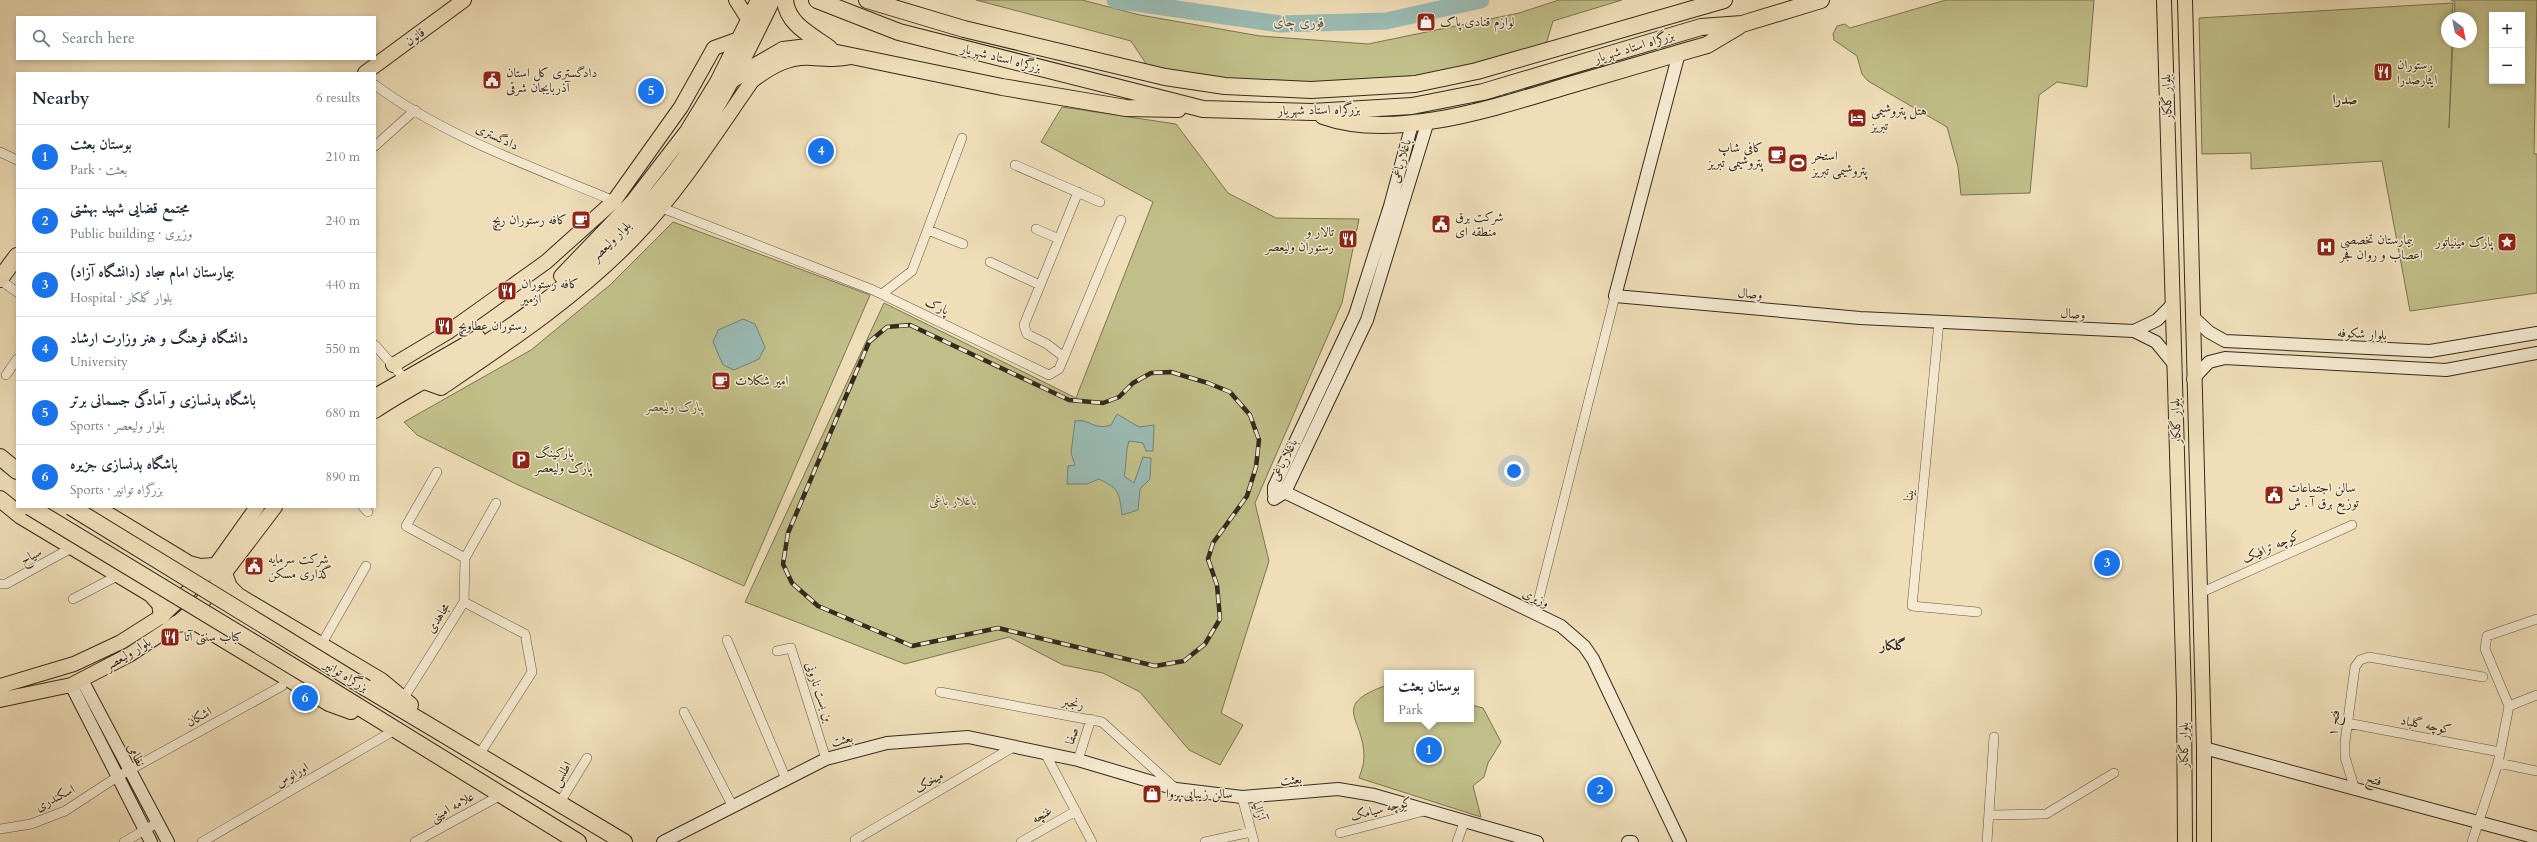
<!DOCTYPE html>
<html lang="en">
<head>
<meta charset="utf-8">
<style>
  body { margin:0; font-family:Cardo,Amiri,serif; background:#f2f2f3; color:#1f2937 }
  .controls { position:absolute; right:12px; top:12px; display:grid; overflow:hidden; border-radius:0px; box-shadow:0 2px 6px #0003 }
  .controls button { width:36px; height:36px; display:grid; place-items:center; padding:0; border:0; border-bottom:1px solid #e0e1e3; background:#fff; color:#1f2937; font:20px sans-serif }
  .compass { position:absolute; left:2441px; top:12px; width:36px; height:36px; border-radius:50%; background:#fff; box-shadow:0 2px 6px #0003; rotate:148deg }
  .you { position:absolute; left:1514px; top:471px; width:14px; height:14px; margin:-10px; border:3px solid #fff; border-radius:50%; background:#1a73e8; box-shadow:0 0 0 6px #1a73e833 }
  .badge { display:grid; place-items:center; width:26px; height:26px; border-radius:50%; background:#1a73e8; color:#fff; font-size:13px; font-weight:700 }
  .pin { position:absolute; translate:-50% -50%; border:2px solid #fff; box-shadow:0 1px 4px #0006 }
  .popup { position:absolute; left:1384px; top:670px; width:90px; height:52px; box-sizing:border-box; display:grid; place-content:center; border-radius:0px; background:#fff; filter:drop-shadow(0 1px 3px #0005); font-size:13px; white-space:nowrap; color:#747a83 }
  .popup b { font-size:15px; color:#1f2937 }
  .popup::after { content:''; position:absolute; left:50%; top:100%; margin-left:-8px; border:8px solid transparent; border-top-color:#fff }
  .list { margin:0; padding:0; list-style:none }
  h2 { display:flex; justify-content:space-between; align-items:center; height:52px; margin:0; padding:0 16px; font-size:17px }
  h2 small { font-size:13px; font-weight:400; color:#747a83 }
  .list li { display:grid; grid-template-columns:26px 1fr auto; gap:12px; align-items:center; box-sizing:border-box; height:64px; padding:0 16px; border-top:1px solid #e0e1e3 }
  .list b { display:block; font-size:15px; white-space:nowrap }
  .list p { margin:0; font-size:13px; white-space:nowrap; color:#747a83 }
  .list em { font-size:13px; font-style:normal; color:#747a83 }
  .icon { flex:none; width:22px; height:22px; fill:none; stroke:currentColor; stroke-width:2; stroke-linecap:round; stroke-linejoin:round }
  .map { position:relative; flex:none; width:2537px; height:842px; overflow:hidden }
  .search { position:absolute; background:#fff; box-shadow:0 2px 6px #0003; left:16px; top:16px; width:360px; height:44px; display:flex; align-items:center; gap:10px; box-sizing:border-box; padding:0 14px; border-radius:0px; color:#747a83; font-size:15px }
  .panel { position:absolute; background:#fff; box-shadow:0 2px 6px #0003; left:16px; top:72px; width:360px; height:436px; border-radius:0px }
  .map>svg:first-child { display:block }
  .green { fill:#c1bf89; stroke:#7a7453; fill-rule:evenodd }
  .water { fill:#9abbb4; stroke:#718178 }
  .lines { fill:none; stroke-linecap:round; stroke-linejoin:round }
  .river { stroke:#9abbb4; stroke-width:17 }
  .street-casing { stroke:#635744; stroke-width:10 }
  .secondary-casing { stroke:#342a1d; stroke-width:14 }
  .primary-casing { stroke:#342a1d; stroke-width:16 }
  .highway-casing { stroke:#342a1d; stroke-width:18 }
  .street { stroke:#f5ead1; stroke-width:9 }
  .secondary { stroke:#f5ead1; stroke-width:12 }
  .primary { stroke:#efdeb8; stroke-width:14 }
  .highway { stroke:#efdeb8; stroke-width:16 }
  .rail-casing { stroke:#342a1d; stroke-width:4.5 }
  .rail { stroke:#f5ead1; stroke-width:3; stroke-dasharray:9; stroke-linecap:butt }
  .highway-bridge-casing { stroke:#342a1d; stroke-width:18; stroke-linecap:butt }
  .highway-bridge { stroke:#efdeb8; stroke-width:16 }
  .labels { text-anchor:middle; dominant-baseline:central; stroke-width:3; stroke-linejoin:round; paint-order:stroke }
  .poi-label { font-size:13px; fill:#342a1d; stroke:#f5ead1; text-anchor:start }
  .street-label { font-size:13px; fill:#342a1d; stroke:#f5ead1 }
  .park-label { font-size:13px; font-style:italic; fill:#574f38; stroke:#f5ead1 }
  .water-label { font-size:14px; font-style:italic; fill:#4e4e43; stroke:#f5ead1 }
  .neighbourhood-label { font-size:14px; font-weight:bold; fill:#342a1d; stroke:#f5ead1 }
</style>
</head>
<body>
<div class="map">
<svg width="2537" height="842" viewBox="0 0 2537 842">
  <rect width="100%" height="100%" fill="#efdeb8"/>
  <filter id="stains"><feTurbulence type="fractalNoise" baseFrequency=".005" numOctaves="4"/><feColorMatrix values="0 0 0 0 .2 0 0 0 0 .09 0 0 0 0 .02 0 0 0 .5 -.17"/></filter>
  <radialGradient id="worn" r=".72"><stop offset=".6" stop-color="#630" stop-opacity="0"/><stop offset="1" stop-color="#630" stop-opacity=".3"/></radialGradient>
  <path class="green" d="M976,0H1082L1140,15L1260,36L1368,44L1519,13L1559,0H1622L1553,21L1546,44L1421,78L1315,86L1231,81L1149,68L1131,41Z
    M1946,0H2094L2087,87L2057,82L2039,95L2030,193L1961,195L1958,167L1947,127L1868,81L1862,74L1857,56L1834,40L1833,34L1837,26L1845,24L1850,28Z
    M2451,0H2537L2534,154H2537V293L2410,311L2382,161L2251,169V153L2202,154L2199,18L2453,3L2452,18H2447V42H2452L2449,128L2453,42H2471V18H2454L2455,2ZM2492,15H2522V81H2492Z
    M1062,107L1176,124L1228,193L1276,218L1359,219L1342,303L1255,503L1269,561L1221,713L1243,725L1220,765L1189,750L1140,692L1103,673L1063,665L1009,637L905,664L745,602L884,303L1076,398L1153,202L1041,142Z
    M673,222L870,295L744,586L516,484L417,435L404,422L531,350L610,285Z
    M1387,685V719H1471V705L1483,708L1501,742L1488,763L1484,777L1473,786L1481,817L1359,778C1361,772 1364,764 1364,757C1364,717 1329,706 1387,685Z"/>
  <path class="water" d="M743,319L755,324L765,347L759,359L734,370L723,365L713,342L718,330Z
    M1117,414L1139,427L1154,425L1153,451H1146L1143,443L1129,441C1125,453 1127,464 1124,476L1134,483L1143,457L1151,458L1150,479L1140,489L1138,510L1122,515C1119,493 1120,489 1099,479L1087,484H1067L1068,466L1075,465L1071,453L1075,421C1089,418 1094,431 1111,425Z"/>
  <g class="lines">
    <path class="river" d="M1115,0L1280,24L1386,21L1481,0"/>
    <g class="street-casing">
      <path id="street" d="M375,85C446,137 533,167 614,201
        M375,146L415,110
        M0,152L17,160
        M1015,165L1100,202
        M657,206L873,290L1049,375L1059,369L1121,220
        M1036,229L1059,239
        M928,230L963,244
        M990,262L1040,285
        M0,280L17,292
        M882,294L912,271L962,138
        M1939,322L1912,606L1977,612
        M375,345L404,378
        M1064,357L1047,344L1027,334L1024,325L1078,192
        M6,375L17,359
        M437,472L406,526L465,558
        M363,507L368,512
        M0,584H6L73,547
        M2200,593L2352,525
        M73,599L119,575
        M464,602L525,634L532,672L479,755
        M1535,614L1615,296
        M727,640L786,779
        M321,645L366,566
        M777,651L791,648L826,759
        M940,692L1102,722L1175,788
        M403,699L464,602L465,558L496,503
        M2509,706L2537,695
        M684,712L732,805
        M2347,723L2500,752
        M1045,753L1092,842
        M1078,760L1091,719
        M2498,763L2537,771
        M2355,790L2345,757V742L2355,667L2360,660L2369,657L2483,677
        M1242,797L1254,842
        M559,804L587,758
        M1989,815L2046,814L2114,773
        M0,829L31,824L65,811L117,777L282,686
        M1340,833L1428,810
        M855,840L1015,746
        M124,842L157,823
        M202,842L395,730
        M415,842L501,795
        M1021,842L1076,811
        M1205,842L1251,832
        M1457,842L1465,820
        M1987,842L1994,737
        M2472,842L2498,763L2509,706L2485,649L2487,636L2537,619"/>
    </g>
    <g class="secondary-casing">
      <path id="secondary" d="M1679,53L1615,296L1860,318L2134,331L2156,342L2174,364
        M2193,317L2209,332L2225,341L2430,351L2537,333
        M2134,331L2157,320L2173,304
        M2193,379L2209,362L2225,358L2446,370L2537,353
        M1274,487L1561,626L1584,646L1593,659L1680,842
        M1274,494V487L1355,315L1390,206L1412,124
        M1274,499L1285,492L1367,320L1428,121
        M82,680L168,842
        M71,685L151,842
        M2204,748L2537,838
        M663,842L826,759L887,743L968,737L1078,760L1176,789L1242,797L1338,789L1374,795L1537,842
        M1628,842H1632"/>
    </g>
    <g class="primary-casing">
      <path id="primary" d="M736,0L748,19
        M2164,0L2184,697L2185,842
        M2185,0L2204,748V842
        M365,73L464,0
        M561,276L633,201L687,131L717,82L758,0
        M393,365L448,332L546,262L614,201L681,107L714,48L739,39
        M424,382L441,388C509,342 577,297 634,238C679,191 715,134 752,81C770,67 789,56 812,58C827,59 837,60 852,57
        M375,396L478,337
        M375,411C394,398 415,387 435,375C469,354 503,332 535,308C603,257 665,193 709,120C733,82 753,41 773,0
        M0,686L74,664L121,642L162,616L215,566L257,507
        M0,700L71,685L129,655L176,624L205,599L275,507"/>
    </g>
    <g class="highway-casing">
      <path id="highway" d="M785,0C787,24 811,35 829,48
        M817,0L899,32L1203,109L1312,112L1412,106L1483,92L1701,27L1742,24L1821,0
        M867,0L964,29L1165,77L1225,86L1311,90L1415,84L1477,71L1724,0
        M733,79L783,50L808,47L1002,87L1126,108L1178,109
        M1323,116C1395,142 1499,106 1570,85C1615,72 1661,58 1707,45L1739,26
        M0,279L17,256
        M0,457L17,471
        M0,499L21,516L151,594L160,604L162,616
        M95,507L189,564L200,567L215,566
        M225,576L229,587L238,596L381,681L410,705
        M176,624L195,622L329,703L351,711
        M317,681L578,842
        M366,688L624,842"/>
    </g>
    <use href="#street" class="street"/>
    <use href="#secondary" class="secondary"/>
    <use href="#primary" class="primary"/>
    <use href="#highway" class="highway"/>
    <g class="rail-casing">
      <path id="rail" d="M910,325L1069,400L1103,403L1119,397L1133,383L1151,373L1171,372L1208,383L1230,392L1250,415L1259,440L1256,467L1247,496L1213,543L1208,559L1217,585L1220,619L1205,644L1184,661L1155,666L998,628L912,646L818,606L792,583L783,564L788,533L869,342L887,327Z"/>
    </g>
    <use href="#rail" class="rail"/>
    <g class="highway-bridge-casing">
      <path id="highway-bridge" d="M30,507L317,681
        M71,507L366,688"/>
    </g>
    <use href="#highway-bridge" class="highway-bridge"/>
  </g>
  <defs>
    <g id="shop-square" transform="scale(1)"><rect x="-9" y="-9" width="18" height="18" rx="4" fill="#8f2418" stroke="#f5ead1"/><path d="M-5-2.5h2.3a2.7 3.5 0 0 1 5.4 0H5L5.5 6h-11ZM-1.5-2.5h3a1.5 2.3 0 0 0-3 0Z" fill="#fff"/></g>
    <g id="restaurant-square" transform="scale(1)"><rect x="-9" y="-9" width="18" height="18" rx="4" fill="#8f2418" stroke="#f5ead1"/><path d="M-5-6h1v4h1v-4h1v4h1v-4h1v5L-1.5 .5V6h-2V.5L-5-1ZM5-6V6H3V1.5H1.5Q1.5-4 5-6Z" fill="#fff"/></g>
    <g id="civic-square" transform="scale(1)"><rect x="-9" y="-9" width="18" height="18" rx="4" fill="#8f2418" stroke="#f5ead1"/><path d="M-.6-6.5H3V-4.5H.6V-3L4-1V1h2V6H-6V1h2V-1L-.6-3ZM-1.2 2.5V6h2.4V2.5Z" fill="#fff"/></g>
    <g id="hotel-square" transform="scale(1)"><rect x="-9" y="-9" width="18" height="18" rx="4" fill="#8f2418" stroke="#f5ead1"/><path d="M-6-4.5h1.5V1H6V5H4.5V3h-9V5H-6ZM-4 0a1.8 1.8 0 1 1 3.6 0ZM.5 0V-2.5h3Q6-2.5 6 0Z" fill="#fff"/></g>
    <g id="cafe-square" transform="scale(1)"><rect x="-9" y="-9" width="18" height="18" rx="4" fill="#8f2418" stroke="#f5ead1"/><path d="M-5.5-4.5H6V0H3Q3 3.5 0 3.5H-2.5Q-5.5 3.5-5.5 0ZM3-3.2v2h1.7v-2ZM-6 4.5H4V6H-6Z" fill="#fff"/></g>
    <g id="stadium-square" transform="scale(1)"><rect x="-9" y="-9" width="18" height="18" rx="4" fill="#8f2418" stroke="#f5ead1"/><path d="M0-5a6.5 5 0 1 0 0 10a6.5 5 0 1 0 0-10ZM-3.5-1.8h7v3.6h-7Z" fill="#fff"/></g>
    <g id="sight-square" transform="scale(1)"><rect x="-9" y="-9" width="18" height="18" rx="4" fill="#8f2418" stroke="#f5ead1"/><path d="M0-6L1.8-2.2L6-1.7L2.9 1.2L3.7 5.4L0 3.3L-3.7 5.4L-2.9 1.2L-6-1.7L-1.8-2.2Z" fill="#fff"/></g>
    <g id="hospital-square" transform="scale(1)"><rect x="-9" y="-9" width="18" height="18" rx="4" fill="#8f2418" stroke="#f5ead1"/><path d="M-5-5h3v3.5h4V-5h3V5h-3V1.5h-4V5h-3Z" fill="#fff"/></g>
    <g id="parking-square" transform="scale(1)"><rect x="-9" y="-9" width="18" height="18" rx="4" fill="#8f2418" stroke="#f5ead1"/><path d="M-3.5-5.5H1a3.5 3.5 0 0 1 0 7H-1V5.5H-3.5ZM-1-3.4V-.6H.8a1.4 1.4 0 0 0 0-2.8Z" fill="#fff"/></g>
  </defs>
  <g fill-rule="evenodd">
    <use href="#shop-square" x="1426" y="22"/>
    <use href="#restaurant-square" x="2383" y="72"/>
    <use href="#civic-square" x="492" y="80"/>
    <use href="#hotel-square" x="1857" y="118"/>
    <use href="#cafe-square" x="1777" y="155"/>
    <use href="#stadium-square" x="1798" y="163"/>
    <use href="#cafe-square" x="581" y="220"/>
    <use href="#civic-square" x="1441" y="224"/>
    <use href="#restaurant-square" x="1348" y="239"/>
    <use href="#sight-square" x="2507" y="242"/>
    <use href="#hospital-square" x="2326" y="247"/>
    <use href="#restaurant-square" x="507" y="291"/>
    <use href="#restaurant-square" x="444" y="326"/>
    <use href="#cafe-square" x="721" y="381"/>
    <use href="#parking-square" x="521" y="460"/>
    <use href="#civic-square" x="2274" y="495"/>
    <use href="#civic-square" x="254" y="566"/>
    <use href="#restaurant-square" x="170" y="637"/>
    <use href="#shop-square" x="1152" y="794"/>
  </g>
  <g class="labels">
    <g class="poi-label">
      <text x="1440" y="22">لوازم قنادی پاک</text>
      <text x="2397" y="65">رستوران<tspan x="2397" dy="15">ایثارصدرا</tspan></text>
      <text x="506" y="73">دادگستری کل استان<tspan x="506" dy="15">آذربایجان شرقی</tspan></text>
      <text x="1871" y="111">هتل پتروشیمی<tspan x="1871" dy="15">تبریز</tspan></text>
      <text x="1763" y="148" text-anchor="end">کافی شاپ<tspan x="1763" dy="15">پتروشیمی تبریز</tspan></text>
      <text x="1812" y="156">استخر<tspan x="1812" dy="15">پتروشیمی تبریز</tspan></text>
      <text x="1455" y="217">شرکت برق<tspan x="1455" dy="15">منطقه ای</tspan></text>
      <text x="567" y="220" text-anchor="end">کافه رستوران ریچ</text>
      <text x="1334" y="232" text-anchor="end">تالار و<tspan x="1334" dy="15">رستوران ولیعصر</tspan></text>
      <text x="2340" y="240">بیمارستان تخصصی<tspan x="2340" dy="15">اعصاب و روان فجر</tspan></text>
      <text x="2493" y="242" text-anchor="end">پارک مینیاتور</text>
      <text x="521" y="284">کافه رستوران<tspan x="521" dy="15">ازمیر</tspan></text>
      <text x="458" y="326">رستوران عطاویچ</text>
      <text x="735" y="381">امیر شکلات</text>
      <text x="535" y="453">پارکینگ<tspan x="535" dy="15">پارک ولیعصر</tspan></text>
      <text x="2288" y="488">سالن اجتماعات<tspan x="2288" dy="15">توزیع برق آ . ش</tspan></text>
      <text x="268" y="559">شرکت سرمایه<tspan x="268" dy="15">گذاری مسکن</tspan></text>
      <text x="184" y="637">کباب سنتی آتا</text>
      <text x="1166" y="794">سالن زيبايى پروا</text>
    </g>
    <g class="street-label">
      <text transform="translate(415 37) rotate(-36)">قانون</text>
      <text transform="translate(1634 47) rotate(-17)">بزرگراه استاد شهریار</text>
      <text transform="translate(1001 58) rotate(14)">بزرگراه استاد شهریار</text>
      <text transform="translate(2167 97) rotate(-92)">بلوار گلکار</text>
      <text transform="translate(1319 110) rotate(-1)">بزرگراه استاد شهریار</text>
      <text transform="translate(497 137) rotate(25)">دادگستری</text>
      <text transform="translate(1401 161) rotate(-74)">باغلارباغی</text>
      <text transform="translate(611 241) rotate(-45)">بلوار ولیعصر</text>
      <text transform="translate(1750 294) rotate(5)">وصال</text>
      <text transform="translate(937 306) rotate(26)">پارک</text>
      <text transform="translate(2073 314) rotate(3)">وصال</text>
      <text transform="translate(2362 334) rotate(3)">بلوار شکوفه</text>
      <text transform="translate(2176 421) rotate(-92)">بلوار گلکار</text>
      <text transform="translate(1284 460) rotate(-64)">باغلارباغی</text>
      <text transform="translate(1909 495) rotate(-84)">بینا</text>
      <text transform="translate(2271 547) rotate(-24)">کوچه ترافیک</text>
      <text transform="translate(31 556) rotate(-28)">سیاح</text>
      <text transform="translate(1536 598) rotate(26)">وزیری</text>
      <text transform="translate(438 618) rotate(-58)">مجاهدی</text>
      <text transform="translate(128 654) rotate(-31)">بلوار ولیعصر</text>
      <text transform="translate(346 676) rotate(31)">بزرگراه توانیر</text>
      <text transform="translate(819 692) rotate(72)">بن بست نارونی</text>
      <text transform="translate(1073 703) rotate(10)">رنجبر</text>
      <text transform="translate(199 717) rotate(-29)">اشکان</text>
      <text transform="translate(2334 723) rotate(-83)">فتح ۱</text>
      <text transform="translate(2426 725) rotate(11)">کوچه گلباد</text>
      <text transform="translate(1072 736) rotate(-73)">صفا</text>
      <text transform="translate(842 740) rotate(-14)">بعثت</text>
      <text transform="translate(2184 745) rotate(-90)">بلوار گلکار</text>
      <text transform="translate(136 755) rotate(62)">نظامی</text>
      <text transform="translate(562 774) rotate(-59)">اطلس</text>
      <text transform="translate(292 775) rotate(-30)">اورانوس</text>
      <text transform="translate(1291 780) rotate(-5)">بعثت</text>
      <text transform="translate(2374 780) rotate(15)">فتح</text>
      <text transform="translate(929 782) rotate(-30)">میخک</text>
      <text transform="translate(55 798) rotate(-27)">اسکندری</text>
      <text transform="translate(452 807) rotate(-29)">علامه امینی</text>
      <text transform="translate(1381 809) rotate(-14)">کوچه سیامک</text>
      <text transform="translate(1259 811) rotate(75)">آزالیا</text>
      <text transform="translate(1042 815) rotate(-30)">غنچه</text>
    </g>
    <g class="park-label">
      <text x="674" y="407">پارک ولیعصر</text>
      <text x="953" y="501">باغلار باغی</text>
    </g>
    <g class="water-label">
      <text transform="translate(1299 22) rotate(1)">قوری چای</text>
    </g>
    <g class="neighbourhood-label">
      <text x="2345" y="99">صدرا</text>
      <text x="1893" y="645">گلکار</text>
    </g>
  </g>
  <rect width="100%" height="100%" filter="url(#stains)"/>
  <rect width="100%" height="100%" fill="url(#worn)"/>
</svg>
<div class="controls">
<button>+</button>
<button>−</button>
</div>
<svg class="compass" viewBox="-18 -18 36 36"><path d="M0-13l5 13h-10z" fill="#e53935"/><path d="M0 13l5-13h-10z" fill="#747a83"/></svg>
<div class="you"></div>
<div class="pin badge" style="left:1429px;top:750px">1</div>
<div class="popup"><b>بوستان بعثت</b>Park</div>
<div class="pin badge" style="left:1600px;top:790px">2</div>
<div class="pin badge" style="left:2107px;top:563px">3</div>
<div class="pin badge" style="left:821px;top:151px">4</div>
<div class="pin badge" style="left:651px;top:91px">5</div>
<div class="pin badge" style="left:305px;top:698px">6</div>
<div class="search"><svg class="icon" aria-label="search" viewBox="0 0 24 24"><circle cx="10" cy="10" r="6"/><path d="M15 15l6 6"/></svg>Search here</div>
<section class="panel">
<h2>Nearby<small>6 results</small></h2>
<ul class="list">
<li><span class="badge">1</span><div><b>بوستان بعثت</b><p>Park · بعثت</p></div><em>210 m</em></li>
<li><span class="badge">2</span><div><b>مجتمع قضایی شهید بهشتی</b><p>Public building · وزیری</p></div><em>240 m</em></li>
<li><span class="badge">3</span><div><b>بیمارستان امام سجاد (دانشگاه آزاد)</b><p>Hospital · بلوار گلکار</p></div><em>440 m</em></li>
<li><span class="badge">4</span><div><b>دانشگاه فرهنگ و هنر وزارت ارشاد</b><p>University</p></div><em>550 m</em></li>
<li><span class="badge">5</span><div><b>باشگاه بدنسازی و آمادگی جسمانی برتر</b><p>Sports · بلوار ولیعصر</p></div><em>680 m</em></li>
<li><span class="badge">6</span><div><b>باشگاه بدنسازی جزیره</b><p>Sports · بزرگراه توانیر</p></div><em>890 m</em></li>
</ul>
</section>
</div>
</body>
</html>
